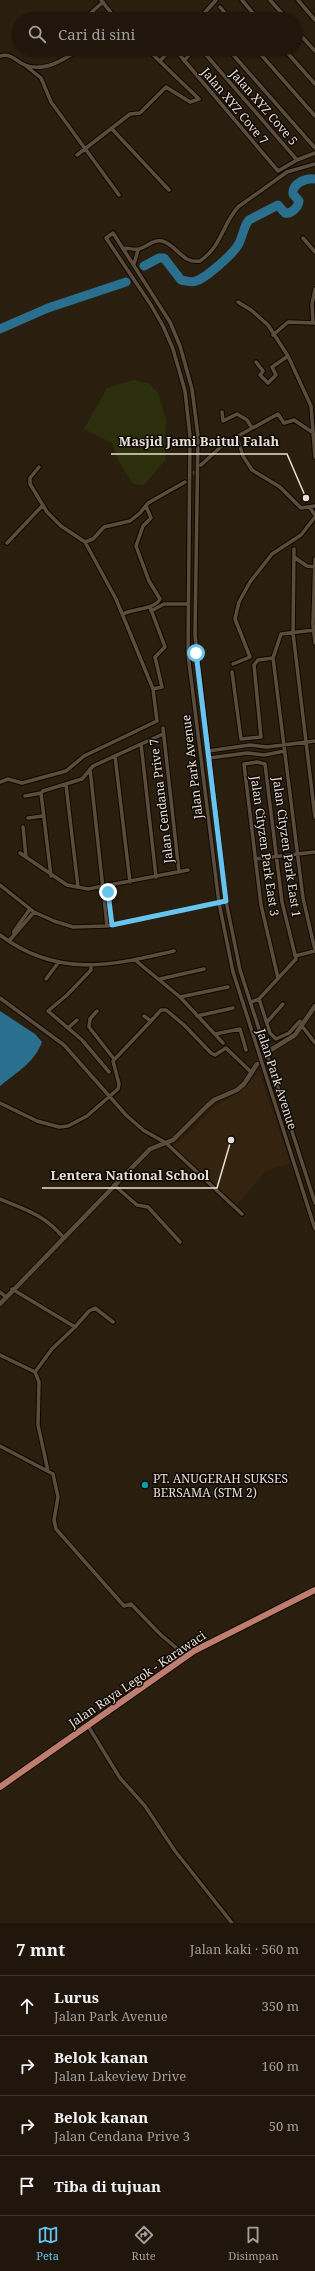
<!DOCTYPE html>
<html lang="id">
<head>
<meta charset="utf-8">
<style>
  body { margin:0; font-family:"Noto Serif",serif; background:#2d2319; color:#f1f3f6 }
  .stop { position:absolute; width:12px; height:12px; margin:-9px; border:3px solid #66c4ef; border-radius:50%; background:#fff }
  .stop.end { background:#66c4ef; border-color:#fff; box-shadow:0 1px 4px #0008 }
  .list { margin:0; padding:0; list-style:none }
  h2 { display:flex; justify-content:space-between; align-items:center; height:52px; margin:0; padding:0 16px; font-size:17px }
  h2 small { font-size:13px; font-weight:400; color:#a29f9d }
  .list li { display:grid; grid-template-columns:26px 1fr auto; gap:12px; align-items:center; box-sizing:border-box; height:60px; padding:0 16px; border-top:1px solid #3d352c }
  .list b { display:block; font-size:15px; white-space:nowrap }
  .list p { margin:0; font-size:13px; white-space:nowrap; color:#a29f9d }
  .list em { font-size:13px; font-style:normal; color:#a29f9d }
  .icon { flex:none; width:22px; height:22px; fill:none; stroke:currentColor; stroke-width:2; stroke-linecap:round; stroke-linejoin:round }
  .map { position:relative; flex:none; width:315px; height:1923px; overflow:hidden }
  .search { position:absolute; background:#20160b; box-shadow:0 1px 3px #0004; left:12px; right:12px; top:12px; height:44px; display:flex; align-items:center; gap:10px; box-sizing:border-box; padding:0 14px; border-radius:22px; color:#a29f9d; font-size:15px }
  .sheet { height:292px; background:#20160b }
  nav { display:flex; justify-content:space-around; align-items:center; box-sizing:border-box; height:56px; border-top:1px solid #3d352c; background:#20160b; font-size:11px; color:#a29f9d }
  nav a { display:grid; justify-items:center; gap:2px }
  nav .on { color:#66c4ef }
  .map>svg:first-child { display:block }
  .built { fill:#34240f }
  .green { fill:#2b2f0b }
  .water { fill:#2a708e }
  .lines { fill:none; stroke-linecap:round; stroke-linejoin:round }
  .river { stroke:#2a708e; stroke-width:9 }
  .minor-tunnel { stroke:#463b2d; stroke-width:3.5; stroke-dasharray:3.5 2; stroke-linecap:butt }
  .tertiary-tunnel { stroke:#463b2d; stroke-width:4.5; stroke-dasharray:4.5 2; stroke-linecap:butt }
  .minor-casing { stroke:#120700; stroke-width:5.5 }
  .tertiary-casing { stroke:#120700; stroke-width:6 }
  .primary-casing { stroke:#120700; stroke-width:8 }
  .minor { stroke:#5b4d3d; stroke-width:3.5 }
  .tertiary { stroke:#5b4d3d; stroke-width:4.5 }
  .primary { stroke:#bd7d6f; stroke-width:6 }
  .route { stroke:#66c4ef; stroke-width:5 }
  .culture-dot { fill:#0f9aa8; stroke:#0e0904; stroke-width:1.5 }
  .labels { text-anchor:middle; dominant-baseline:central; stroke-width:3; stroke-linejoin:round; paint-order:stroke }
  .street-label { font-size:12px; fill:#e7dfd6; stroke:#0e0904 }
  .poi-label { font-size:12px; fill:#e7dfd6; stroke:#0e0904; text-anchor:start }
  .leader { fill:none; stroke:#e7dfd6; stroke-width:1.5 }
  .callout-dot { fill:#e7dfd6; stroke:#0e0904; stroke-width:1.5 }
  .callout-label { font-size:13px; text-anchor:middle; font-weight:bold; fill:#e7dfd6; stroke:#0e0904; stroke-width:3; stroke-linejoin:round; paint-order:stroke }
</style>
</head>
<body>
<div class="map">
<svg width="315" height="1923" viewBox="0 0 315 1923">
  <rect width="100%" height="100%" fill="#2a1e0f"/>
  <path class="built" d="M259,1071L290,1163L266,1171L237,1205L171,1148L189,1133L215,1106L240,1092Z"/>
  <path class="green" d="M133,380L149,383L158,393L166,420L165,460L144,485L133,484L118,460L112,443L84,429L107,388Z"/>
  <path class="water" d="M0,1011L35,1034L42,1042C34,1063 17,1072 0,1086Z"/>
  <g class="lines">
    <path class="river" d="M144,266L159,258H164L181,280C186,281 191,283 196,281C206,278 233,254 238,245C243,237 243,227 249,220L278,205L285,213C291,214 298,208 299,201L293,194C292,183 306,178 315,179
      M0,329L48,308L126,282"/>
    <path class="minor-tunnel" d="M185,482L198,468"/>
    <path class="tertiary-tunnel" d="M258,1063L269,1051"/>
    <g class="minor-casing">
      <path id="minor" d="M101,0L116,19
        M242,0L258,19
        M270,0L287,19
        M298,0L315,20
        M220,7L230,19
        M84,19L103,2
        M199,19L216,0
        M219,19L225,13
        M296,30L315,51
        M201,49L297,160
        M228,49L315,148
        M256,49L315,116
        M284,49L315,84
        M178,53L278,171L297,160L315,153
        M0,56C12,53 15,61 25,65C44,73 65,59 80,49
        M160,61L171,49
        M184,61L194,49
        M26,66L41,78L51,102L119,195
        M112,129L169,190
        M77,155L130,114L140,113L166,87L190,102L199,99L147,49
        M303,238L315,252
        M123,248C128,248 135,250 139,249C147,247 153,239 162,241C177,245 182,264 200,261C222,246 222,225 238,207L287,172L315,164
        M134,264L138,250
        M238,302L251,310L268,325L288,356L311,406L315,457
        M313,323L312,304L315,289
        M273,335L288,322L315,323
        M256,362L263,371L260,375L268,383L276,375L272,367L288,356
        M222,412L223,421L237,414L247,420L252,428
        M237,437L243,456L252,470L280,487L301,508L315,506
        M201,465L225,443L278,414L284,423L294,420L312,432
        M310,508L315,515
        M85,542L93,539L104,527L130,521L140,513L148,503L185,482
        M7,543L43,505
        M294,549L293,633L315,817
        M294,557L307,566L315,567
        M315,559L313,624L315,643
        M150,607L165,647L155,657L162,687L153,689
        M151,611L164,604H187
        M123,614C134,608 154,610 160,599L149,581L136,546L143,526L151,518L146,506
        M273,658L303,898L315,950
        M273,658L281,634L314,630
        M233,664L250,657L235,619L239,602L250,582L272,554L301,535L315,517
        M232,672L241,739L261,737L254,665L258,660L273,658
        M163,728L179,872
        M141,744L156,877
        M208,751L250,745L267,747L315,741
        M115,756L130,882
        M209,758L247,753L264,755L285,751
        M90,769L107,926
        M0,782L8,779L22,783L66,771L84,756L157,721L153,689L116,599L85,542L61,526L47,512L30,484V478L39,467
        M66,785L78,887
        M41,793L51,876
        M25,796L41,793L43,791L82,779L93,766L163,734
        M28,818L43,816
        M23,827L26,857
        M20,853L67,885L88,889L188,870
        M255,859L315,852
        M0,885L34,912L54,921L73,927L107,926L226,901
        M104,887L108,892L112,925
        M14,934V931L30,909
        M0,935C57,978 110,966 174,951
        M9,941L34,912
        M295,956L315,951
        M135,960L180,997L223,1043
        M91,966V970L67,995L48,1011L82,1040L109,1072
        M46,979L58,963
        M160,979L204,969
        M180,997L228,987
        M0,998L64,1045L126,1115L143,1130L166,1143L242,1214
        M259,999L270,1033L276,1039L289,1033L300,1021
        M251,1002L259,999L296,959L282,902L265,764L257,762L244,764L261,905L278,978
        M97,1011L90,1019L89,1027L114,1059
        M144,1016L151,1021L161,1010H166L184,1025L211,1053L215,1055L226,1048L252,1073
        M197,1016L233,1008
        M267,1022L283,1004
        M302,1026L315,1043
        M68,1028L77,1020
        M215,1034L240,1029L246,1050
        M0,1103L37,1121L59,1127L68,1126L87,1116L118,1089L119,1084L113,1061L151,1021
        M114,1185L137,1205L148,1207L180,1242
        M0,1199C28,1211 43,1214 64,1238
        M315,1203L240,970L226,901L195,635L198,436L192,389L180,346L170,322L113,233L106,238L151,305L163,326L173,349L185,391L190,436L188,654L219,903L233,972L315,1229
        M0,1292L6,1297
        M75,1327L89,1311L95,1308L113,1322
        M0,1355L35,1372L52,1349L75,1327L12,1289
        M35,1372L39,1382L38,1425L48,1471
        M0,1446L53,1474L58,1497L54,1520L56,1529L124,1606L131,1604L161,1635L186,1656
        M88,1726L120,1778L145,1806L175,1851L232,1923"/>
    </g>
    <g class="tertiary-casing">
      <path id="tertiary" d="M269,1051L295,1035L315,1006
        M0,1304L150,1149L173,1140L206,1107L214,1100L237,1090L244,1084L257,1064"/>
    </g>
    <g class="primary-casing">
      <path id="primary" d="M0,1787L194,1651L315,1590"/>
    </g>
    <use href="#minor" class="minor"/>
    <use href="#tertiary" class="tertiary"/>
    <use href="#primary" class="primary"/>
  </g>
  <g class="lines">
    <path class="route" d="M108,892L112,925L226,901L196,653"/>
  </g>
  <circle class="culture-dot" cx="145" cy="1485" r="4"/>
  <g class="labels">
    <g class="street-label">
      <text transform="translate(235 106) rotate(50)">Jalan XYZ Cove 7</text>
      <text transform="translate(264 107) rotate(49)">Jalan XYZ Cove 5</text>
      <text transform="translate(192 767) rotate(-97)">Jalan Park Avenue</text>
      <text transform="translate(161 801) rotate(-97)">Jalan Cendana Prive 7</text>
      <text transform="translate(265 846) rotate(82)">Jalan Cityzen Park East 3</text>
      <text transform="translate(287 847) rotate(82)">Jalan Cityzen Park East 1</text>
      <text transform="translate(277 1079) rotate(72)">Jalan Park Avenue</text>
      <text transform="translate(137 1679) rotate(-34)">Jalan Raya Legok - Karawaci</text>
    </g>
    <g class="poi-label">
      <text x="153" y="1478">PT. ANUGERAH SUKSES<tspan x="153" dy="14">BERSAMA (STM 2)</tspan></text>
    </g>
  </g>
  <path class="leader" d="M306 498L287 454H111M231 1140L217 1188H42"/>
  <g class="callout-dot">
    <circle cx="306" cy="498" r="4"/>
    <circle cx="231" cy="1140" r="4"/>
  </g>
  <g class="callout-label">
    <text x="199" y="446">Masjid Jami Baitul Falah</text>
    <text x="130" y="1180">Lentera National School</text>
  </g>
</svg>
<div class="stop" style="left:196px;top:653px"></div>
<div class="stop end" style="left:108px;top:892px"></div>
<div class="search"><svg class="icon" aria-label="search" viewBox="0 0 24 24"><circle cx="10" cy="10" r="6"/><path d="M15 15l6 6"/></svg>Cari di sini</div>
</div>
<section class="sheet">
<h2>7 mnt<small>Jalan kaki · 560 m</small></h2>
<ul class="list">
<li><svg class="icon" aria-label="ahead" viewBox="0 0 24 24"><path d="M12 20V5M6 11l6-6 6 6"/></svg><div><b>Lurus</b><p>Jalan Park Avenue</p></div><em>350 m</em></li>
<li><svg class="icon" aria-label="right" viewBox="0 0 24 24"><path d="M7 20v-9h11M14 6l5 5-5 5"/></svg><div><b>Belok kanan</b><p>Jalan Lakeview Drive</p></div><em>160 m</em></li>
<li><svg class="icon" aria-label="right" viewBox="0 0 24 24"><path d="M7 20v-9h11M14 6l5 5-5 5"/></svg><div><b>Belok kanan</b><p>Jalan Cendana Prive 3</p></div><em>50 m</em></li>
<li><svg class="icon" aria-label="arrive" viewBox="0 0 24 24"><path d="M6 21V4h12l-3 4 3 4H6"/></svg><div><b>Tiba di tujuan</b></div></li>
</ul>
</section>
<nav>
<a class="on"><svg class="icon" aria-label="map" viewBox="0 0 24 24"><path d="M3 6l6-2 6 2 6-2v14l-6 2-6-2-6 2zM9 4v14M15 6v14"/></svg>Peta</a>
<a><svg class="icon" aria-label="directions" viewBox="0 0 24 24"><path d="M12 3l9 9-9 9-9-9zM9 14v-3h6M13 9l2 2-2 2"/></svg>Rute</a>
<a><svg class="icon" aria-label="saved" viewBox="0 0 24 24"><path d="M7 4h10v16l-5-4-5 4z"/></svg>Disimpan</a>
</nav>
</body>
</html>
